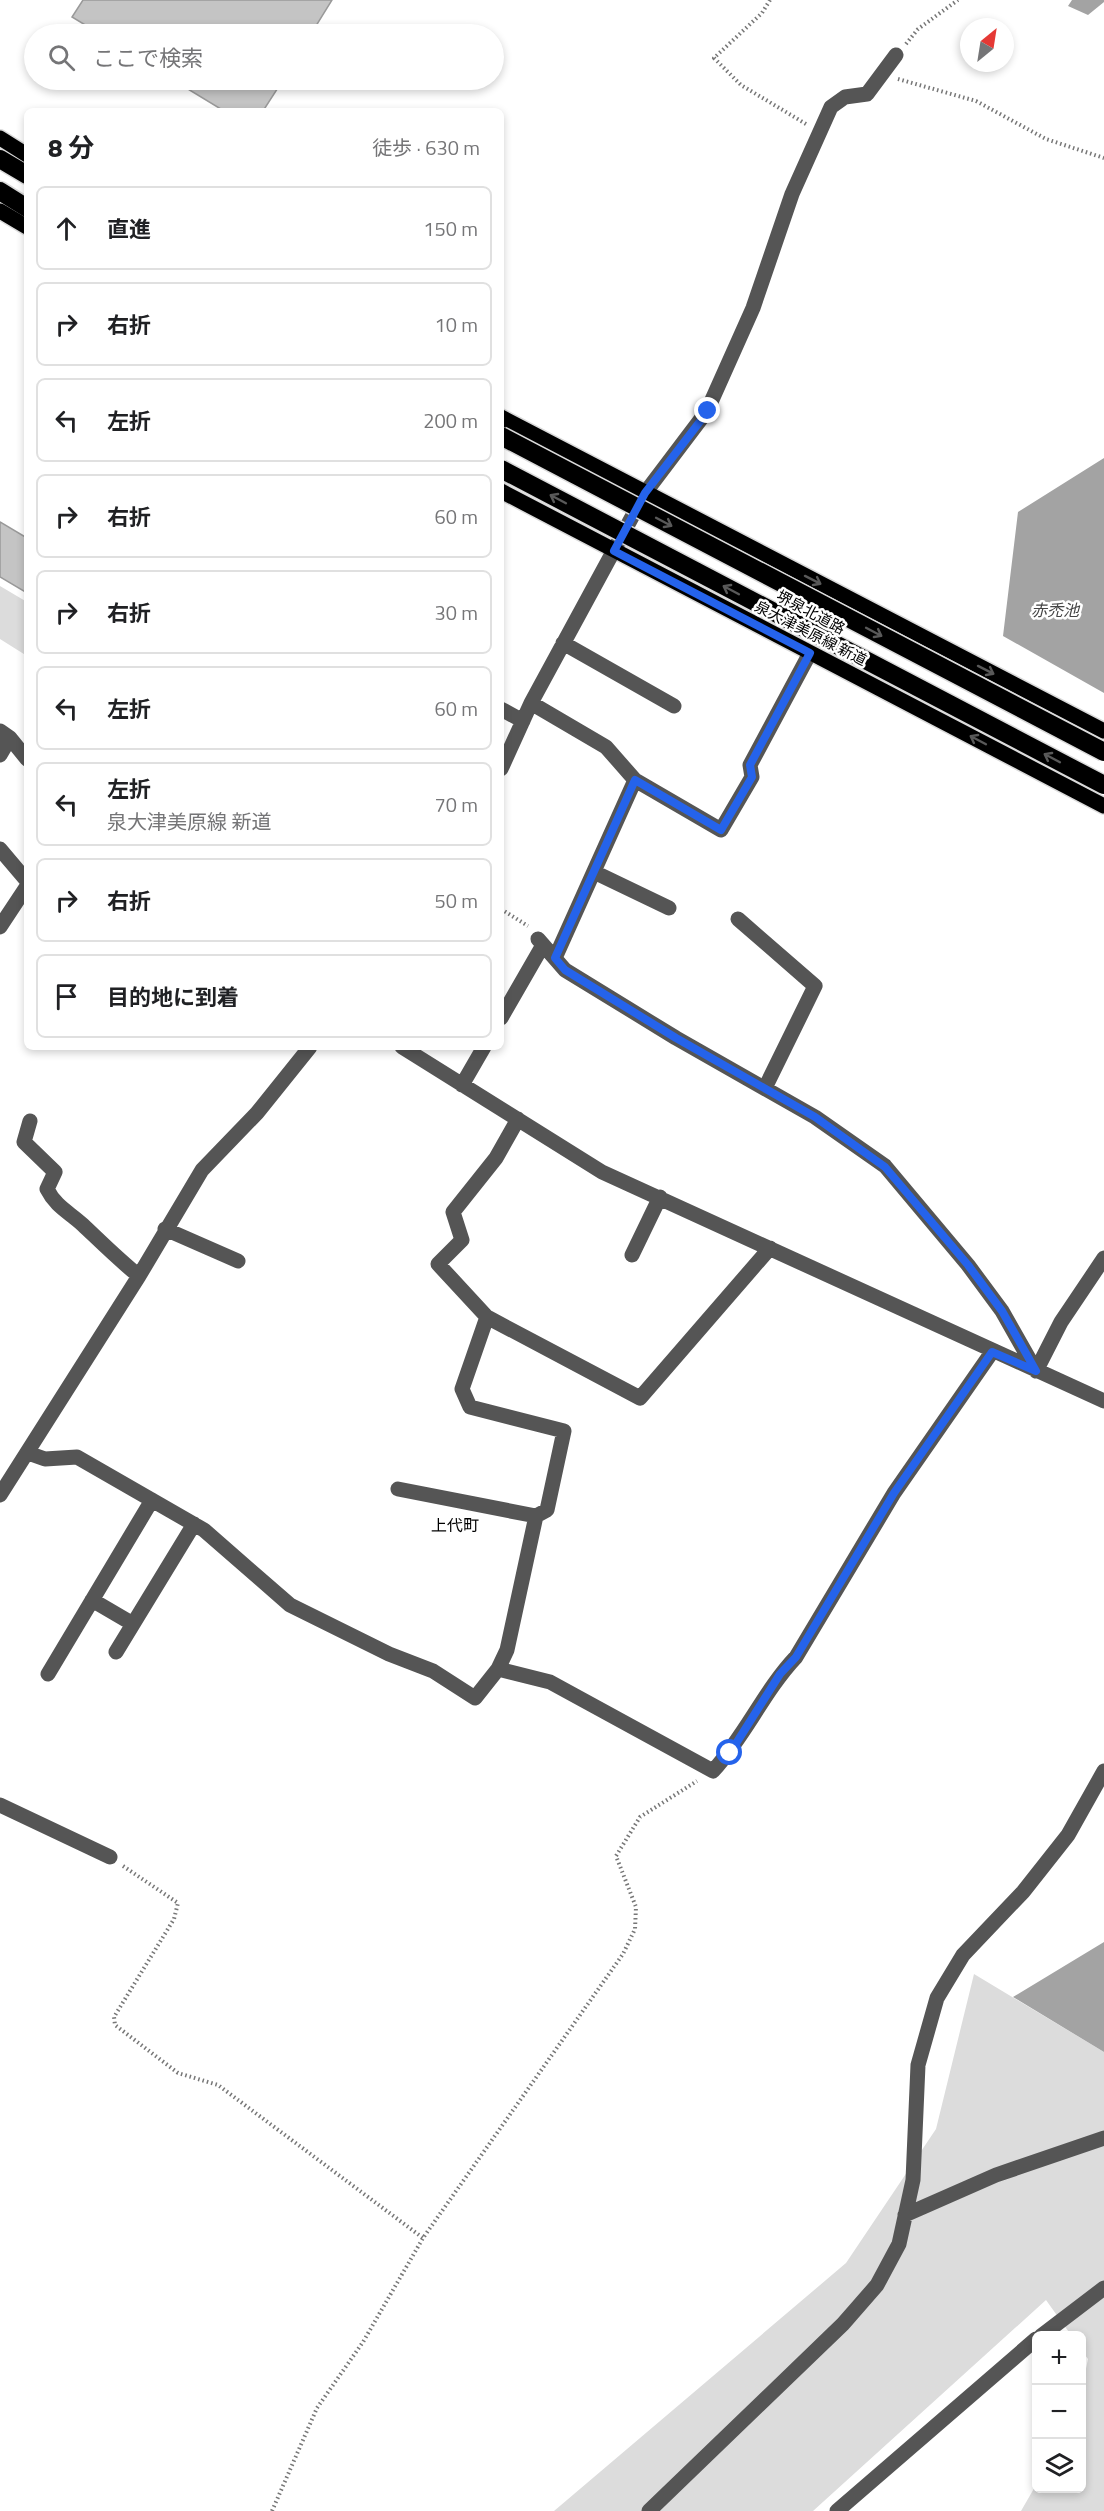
<!DOCTYPE html>
<html lang="ja">
<head>
<meta charset="utf-8">
<style>
  body { margin:0; font-family:"Titillium Web","Noto Sans JP",sans-serif; background:#f2f2f2; color:#202124 }
  .controls { position:absolute; right:18px; bottom:18px; display:grid; overflow:hidden; border-radius:9px; box-shadow:0 3px 9px #0003 }
  .controls button { width:54px; height:54px; display:grid; place-items:center; padding:0; border:0; border-bottom:2px solid #e0e0e0; background:#fff; color:#202124; font:30px sans-serif }
  .compass { position:absolute; left:960px; top:18px; width:54px; height:54px; border-radius:50%; background:#fff; box-shadow:0 3px 9px #0003; rotate:30deg }
  .stop { position:absolute; width:18px; height:18px; margin:-14px; border:4px solid #2563eb; border-radius:50%; background:#fff }
  .stop.end { background:#2563eb; border-color:#fff; box-shadow:0 2px 6px #0008 }
  .list { margin:0; padding:0; list-style:none }
  h2 { display:flex; justify-content:space-between; align-items:center; height:78px; margin:0; padding:0 24px; font-size:26px }
  h2 small { font-size:20px; font-weight:400; color:#757577 }
  .list li { display:grid; grid-template-columns:39px 1fr auto; gap:18px; align-items:center; box-sizing:border-box; height:84px; margin:0 12px 12px; padding:0 12px; border:2px solid #e0e0e0; border-radius:9px }
  .list b { display:block; font-size:22px; white-space:nowrap }
  .list p { margin:0; font-size:20px; white-space:nowrap; color:#757577 }
  .list em { font-size:20px; font-style:normal; color:#757577 }
  .icon { flex:none; width:33px; height:33px; fill:none; stroke:currentColor; stroke-width:2; stroke-linecap:round; stroke-linejoin:round }
  .map { position:relative; flex:none; width:1104px; height:2511px; overflow:hidden }
  .search { position:absolute; background:#fff; box-shadow:0 3px 9px #0003; left:24px; top:24px; width:480px; height:66px; display:flex; align-items:center; gap:15px; box-sizing:border-box; padding:0 21px; border-radius:33px; color:#757577; font-size:22px }
  .panel { position:absolute; background:#fff; box-shadow:0 3px 9px #0003; left:24px; top:108px; width:480px; height:942px; border-radius:9px }
  .map>svg:first-child { display:block }
  .green { fill:#dcdcdc }
  .water { fill:#a3a3a3 }
  .building { fill:#c4c4c4; stroke:#999; stroke-width:1.5 }
  .lines { fill:none; stroke-linecap:round; stroke-linejoin:round }
  .major-casing { stroke:#dbdbdb; stroke-width:18 }
  .highway-casing { stroke:#dbdbdb; stroke-width:21 }
  .path { stroke:#777; stroke-width:4; stroke-dasharray:1.5 3; stroke-linecap:butt }
  .minor { stroke:#555; stroke-width:15 }
  .major { stroke:#000; stroke-width:15 }
  .highway { stroke:#000; stroke-width:18 }
  .highway-bridge-casing { stroke:#dbdbdb; stroke-width:21; stroke-linecap:butt }
  .highway-bridge { stroke:#000; stroke-width:18 }
  .oneway { stroke:#595959 }
  .route { stroke:#2563eb; stroke-width:8 }
  .labels { text-anchor:middle; dominant-baseline:central; stroke-width:5; stroke-linejoin:round; paint-order:stroke }
  .street-label { font-size:15px; fill:#000; stroke:#fff }
  .water-label { font-size:16px; font-style:italic; fill:#444; stroke:#fff }
  .neighbourhood-label { font-size:16px; fill:#000; stroke:#fff }
</style>
</head>
<body>
<div class="map">
<svg width="1104" height="2511" viewBox="0 0 1104 2511">
  <rect width="100%" height="100%" fill="#fff"/>
  <path class="green" d="M0,586L27,602V656L0,639Z
    M974,1974L1104,2052V2511H1021L1036,2485V2488H1082V2388L1088,2359L1082,2351V2336L1071,2335L1046,2300L813,2511H554L846,2263L936,2129Z"/>
  <path class="water" d="M1072,0H1104V2L1088,15L1068,6Z
    M1104,458V693L1003,636L1018,512Z
    M1104,1942V2052L1013,1997Z"/>
  <path class="building" d="M83,0H332L311,34H100L72,17Z
    M173,80H283L263,111H224Z
    M0,522L27,538V593L0,577Z"/>
  <g class="lines">
    <g class="major-casing">
      <path id="major" d="M0,138L27,155
        M0,211L27,227
        M501,417L1104,731
        M501,491L1104,806"/>
    </g>
    <g class="highway-casing">
      <path id="highway" d="M0,159L27,175
        M0,191L27,208"/>
    </g>
    <path class="path" d="M770,0L762,13L714,58L741,85L806,124
      M906,44L918,29L958,0
      M898,79L976,101L1046,139L1104,158
      M501,909L528,926
      M123,1866L178,1903L174,1919L114,2017L115,2025L178,2073L218,2085L423,2238
      M272,2511L317,2408L363,2342L423,2238L623,1954L635,1929L636,1907L616,1856L640,1817L697,1781"/>
    <path class="minor" d="M563,643L674,706
      M531,703L606,747L635,780L721,830L752,777L750,765L810,653
      M501,709L523,721
      M0,731L10,738L27,759
      M0,755L10,738
      M501,769L531,703L645,493L707,411L753,308L792,194L831,107L845,97L867,94L896,55
      M0,849L27,881
      M594,872L669,908
      M738,919L815,986L765,1088
      M0,927L27,886
      M538,939L565,970L676,1038L815,1117L885,1166L968,1265L1002,1311L1036,1371
      M555,958L635,780
      M501,1018L543,945
      M402,1047L602,1172L1104,1401
      M462,1085L484,1047
      M30,1121L24,1142L55,1172L47,1189C56,1207 69,1212 83,1225C102,1243 119,1260 139,1276
      M165,1229L238,1261
      M632,1255L660,1197
      M487,1317L640,1398L770,1248
      M1036,1371L1061,1322L1104,1258
      M28,1453L45,1459L77,1457L204,1530L290,1605L389,1654L433,1671L475,1698L498,1669L507,1650L536,1516
      M398,1489L536,1516L547,1510L564,1431L470,1407L462,1389L487,1317L438,1264L462,1240L453,1212L496,1158L518,1119
      M0,1495L139,1276L202,1170L257,1113L310,1047
      M92,1600L133,1624
      M116,1652L194,1524
      M498,1669L550,1682L713,1771C745,1736 764,1691 796,1657L894,1493L992,1352
      M48,1674L152,1500
      M0,1805L110,1857
      M905,2215L996,2175L1104,2138
      M1041,2336L1104,2288
      M649,2511L843,2324L877,2285L899,2244L913,2180L918,2065L937,1998L963,1955L1023,1892L1068,1835L1104,1771
      M837,2511L1036,2339"/>
    <use href="#major" class="major"/>
    <use href="#highway" class="highway"/>
    <g class="highway-bridge-casing">
      <path id="highway-bridge" d="M501,436L1104,752
        M501,469L1104,785"/>
    </g>
    <use href="#highway-bridge" class="highway-bridge"/>
  </g>
  <defs><path id="oneway-shaft" d="M-6 0H5M1.5-3L5.5 0L1.5 3" fill="none" stroke-width="1.6" stroke-linecap="round" stroke-linejoin="round" transform="scale(1.5)"/></defs>
  <g class="oneway">
    <use href="#oneway-shaft" transform="translate(558 499) rotate(-152)"/>
    <use href="#oneway-shaft" transform="translate(664 522) rotate(28)"/>
    <use href="#oneway-shaft" transform="translate(813 580) rotate(27)"/>
    <use href="#oneway-shaft" transform="translate(731 590) rotate(-152)"/>
    <use href="#oneway-shaft" transform="translate(874 632) rotate(28)"/>
    <use href="#oneway-shaft" transform="translate(986 670) rotate(27)"/>
    <use href="#oneway-shaft" transform="translate(978 740) rotate(-152)"/>
    <use href="#oneway-shaft" transform="translate(1052 758) rotate(-152)"/>
  </g>
  <g class="lines">
    <path class="route" d="M708,411L645,493L614,551L810,653L750,765L752,777L721,830L635,780L555,958L565,970L676,1038L815,1117L885,1167L968,1265L1002,1311L1036,1371L992,1352L894,1493L796,1657L780,1674L730,1753"/>
  </g>
  <g class="labels">
    <g class="street-label">
      <text transform="translate(811 612) rotate(28)">堺泉北道路</text>
      <text transform="translate(811 633) rotate(27)">泉大津美原線 新道</text>
    </g>
    <g class="water-label">
      <text x="1055" y="610">赤禿池</text>
    </g>
    <g class="neighbourhood-label">
      <text x="455" y="1525">上代町</text>
    </g>
  </g>
</svg>
<div class="controls">
<button>+</button>
<button>−</button>
<button><svg class="icon" aria-label="layers" viewBox="0 0 24 24"><path d="M12 4l9 5-9 5-9-5zM3 14l9 5 9-5"/></svg></button>
</div>
<svg class="compass" viewBox="-18 -18 36 36"><path d="M0-13l5 13h-10z" fill="#e53935"/><path d="M0 13l5-13h-10z" fill="#757577"/></svg>
<div class="stop" style="left:730px;top:1753px"></div>
<div class="stop end" style="left:708px;top:411px"></div>
<div class="search"><svg class="icon" aria-label="search" viewBox="0 0 24 24"><circle cx="10" cy="10" r="6"/><path d="M15 15l6 6"/></svg>ここで検索</div>
<section class="panel">
<h2>8 分<small>徒歩 · 630 m</small></h2>
<ul class="list">
<li><svg class="icon" aria-label="ahead" viewBox="0 0 24 24"><path d="M12 20V5M6 11l6-6 6 6"/></svg><div><b>直進</b></div><em>150 m</em></li>
<li><svg class="icon" aria-label="right" viewBox="0 0 24 24"><path d="M7 20v-9h11M14 6l5 5-5 5"/></svg><div><b>右折</b></div><em>10 m</em></li>
<li><svg class="icon" aria-label="left" viewBox="0 0 24 24"><path d="M17 20v-9H6M10 6l-5 5 5 5"/></svg><div><b>左折</b></div><em>200 m</em></li>
<li><svg class="icon" aria-label="right" viewBox="0 0 24 24"><path d="M7 20v-9h11M14 6l5 5-5 5"/></svg><div><b>右折</b></div><em>60 m</em></li>
<li><svg class="icon" aria-label="right" viewBox="0 0 24 24"><path d="M7 20v-9h11M14 6l5 5-5 5"/></svg><div><b>右折</b></div><em>30 m</em></li>
<li><svg class="icon" aria-label="left" viewBox="0 0 24 24"><path d="M17 20v-9H6M10 6l-5 5 5 5"/></svg><div><b>左折</b></div><em>60 m</em></li>
<li><svg class="icon" aria-label="left" viewBox="0 0 24 24"><path d="M17 20v-9H6M10 6l-5 5 5 5"/></svg><div><b>左折</b><p>泉大津美原線 新道</p></div><em>70 m</em></li>
<li><svg class="icon" aria-label="right" viewBox="0 0 24 24"><path d="M7 20v-9h11M14 6l5 5-5 5"/></svg><div><b>右折</b></div><em>50 m</em></li>
<li><svg class="icon" aria-label="arrive" viewBox="0 0 24 24"><path d="M6 21V4h12l-3 4 3 4H6"/></svg><div><b>目的地に到着</b></div></li>
</ul>
</section>
</div>
</body>
</html>
